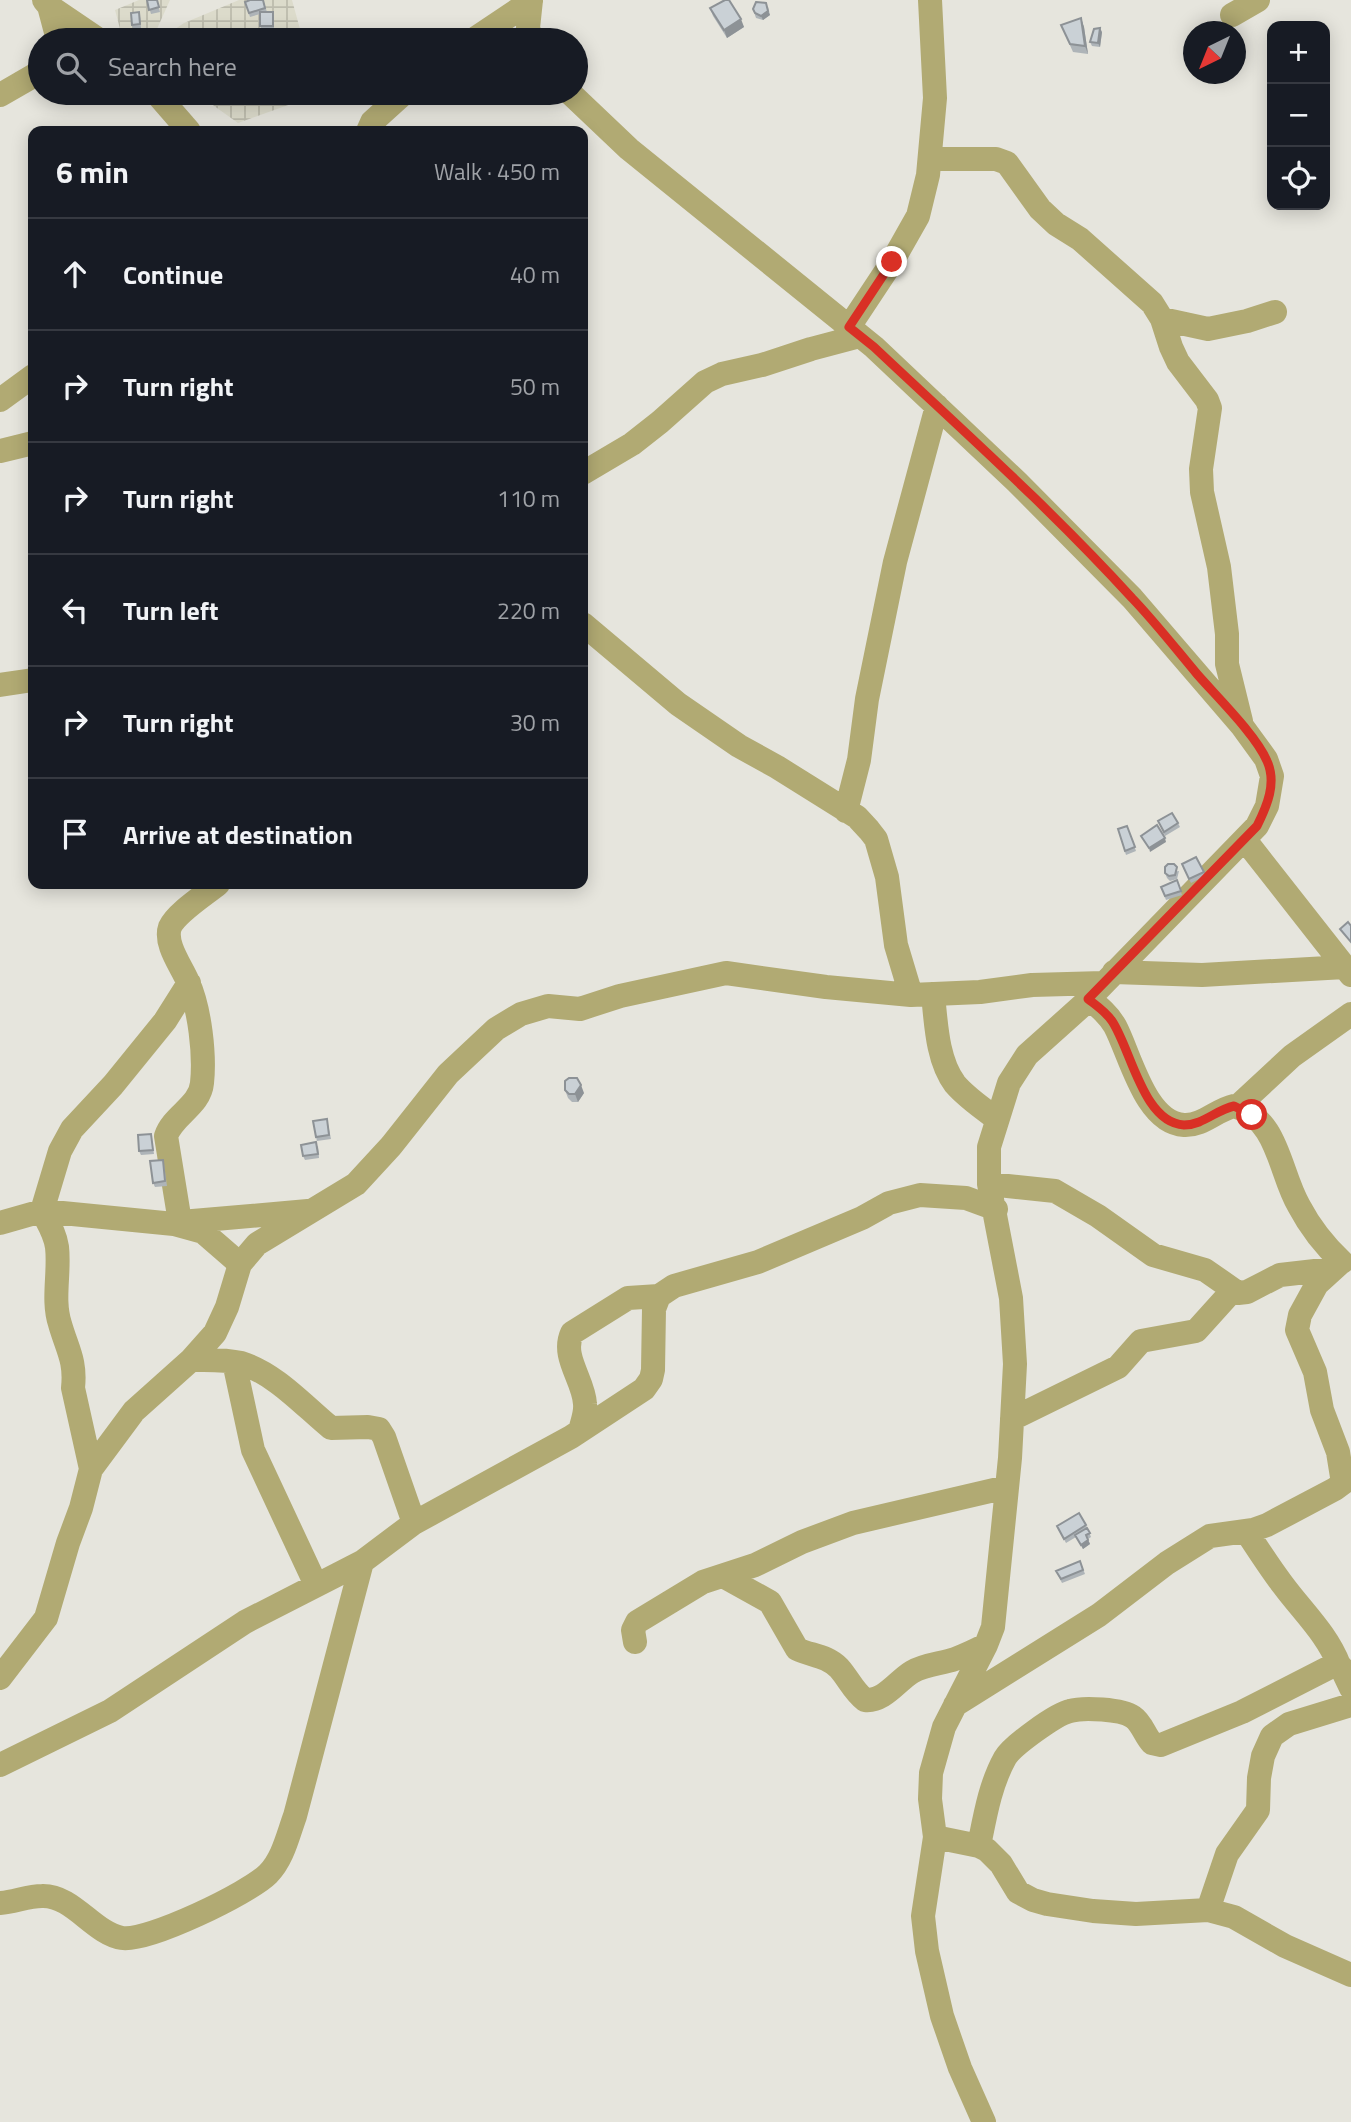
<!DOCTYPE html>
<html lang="en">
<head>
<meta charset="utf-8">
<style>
  body { margin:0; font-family:"Titillium Web",sans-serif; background:#20242c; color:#f1f3f6 }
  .controls { position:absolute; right:21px; top:21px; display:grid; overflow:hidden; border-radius:14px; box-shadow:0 4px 18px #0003 }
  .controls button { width:63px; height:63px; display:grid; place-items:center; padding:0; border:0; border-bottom:2px solid #363941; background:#171b24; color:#f1f3f6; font:35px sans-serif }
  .compass { position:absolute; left:1183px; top:21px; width:63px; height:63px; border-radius:50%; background:#171b24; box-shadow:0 4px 18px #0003; rotate:223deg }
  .stop { position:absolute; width:21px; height:21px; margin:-16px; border:5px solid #d93025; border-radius:50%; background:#fff }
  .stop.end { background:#d93025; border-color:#fff; box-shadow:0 2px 7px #0008 }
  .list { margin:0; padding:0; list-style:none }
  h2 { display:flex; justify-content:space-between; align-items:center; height:91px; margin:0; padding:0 28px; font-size:30px }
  h2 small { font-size:23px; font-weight:400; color:#9ea1a6 }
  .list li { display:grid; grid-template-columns:46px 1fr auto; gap:21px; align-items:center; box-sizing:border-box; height:112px; padding:0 28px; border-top:2px solid #363941 }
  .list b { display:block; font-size:26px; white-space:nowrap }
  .list em { font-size:23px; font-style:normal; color:#9ea1a6 }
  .icon { flex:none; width:38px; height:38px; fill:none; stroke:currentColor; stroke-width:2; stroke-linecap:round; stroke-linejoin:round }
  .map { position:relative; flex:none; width:1351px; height:2122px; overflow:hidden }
  .search { position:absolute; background:#171b24; box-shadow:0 4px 18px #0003; left:28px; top:28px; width:560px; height:77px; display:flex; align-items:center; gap:18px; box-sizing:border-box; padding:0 24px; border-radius:38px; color:#9ea1a6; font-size:26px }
  .panel { position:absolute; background:#171b24; box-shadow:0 4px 18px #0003; left:28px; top:126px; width:560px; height:763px; border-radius:14px }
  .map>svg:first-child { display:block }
  .industrial { fill:url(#industrial-grid) }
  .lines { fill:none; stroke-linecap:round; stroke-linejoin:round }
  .minor { stroke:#b1aa73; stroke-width:24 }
  .wall { fill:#aeb4b8 }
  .shaded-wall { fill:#8d9296 }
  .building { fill:#cad1d6; stroke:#8d9296; stroke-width:2 }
  .route { stroke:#d93025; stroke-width:9 }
</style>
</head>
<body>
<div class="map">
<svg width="1351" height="2122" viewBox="0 0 1351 2122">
  <defs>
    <pattern id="industrial-grid" width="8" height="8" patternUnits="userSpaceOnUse" patternTransform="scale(1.75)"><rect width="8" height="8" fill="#dcdbcb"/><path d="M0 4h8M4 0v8" fill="none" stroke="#bcbbad"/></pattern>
  </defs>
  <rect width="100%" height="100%" fill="#e6e5dd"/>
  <path class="industrial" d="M139,0H170L152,40H123L115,10Z
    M239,0H292L303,40H159L184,23Z
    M196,93H307L308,98L238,123Z"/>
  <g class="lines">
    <path class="minor" d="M44,0L49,6L99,40
      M531,0L528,28L532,40
      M49,6L58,40
      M1232,15L1258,0
      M473,40L531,1
      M156,93L189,131
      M570,93L629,149L874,347L1017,482L1132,598L1242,726L1266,759L1272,776L1267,806L1257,826L1084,1004L1027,1055L1009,1083L989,1147V1184L1011,1298L1015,1364L1010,1458L993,1627L986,1645L944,1727L931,1773L930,1799L935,1837L923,1916L927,1951L942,2016L960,2068L984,2122
      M0,95L40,72
      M368,131L372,122L404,93
      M930,159H996L1007,163L1040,209L1056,224L1080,239L1152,303L1162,319L1171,347L1178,362L1207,400L1210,408L1201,469L1202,492L1219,567L1227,634V664L1241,721
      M1162,319L1208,329L1247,321L1275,312
      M849,327L892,262L918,216L928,175L935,98L930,0
      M0,400L33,376
      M0,451L33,443
      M583,473L632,444L660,422L705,382L722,374L762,365L811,349L860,336
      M583,624L678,704L739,746L777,767L857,817L869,830L876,839L887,877L896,945L911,995
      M0,685L33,680
      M846,811L859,760L867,699L895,562L937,406
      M1245,840L1351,975
      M1114,972L1202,975L1345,967
      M933,994C936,1023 937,1060 955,1084C967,1098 982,1108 997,1119
      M1089,999C1099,1007 1108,1014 1115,1026C1130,1054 1145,1123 1184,1125C1203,1126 1216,1110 1234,1106C1279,1119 1279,1172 1299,1206C1310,1227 1325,1246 1342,1262
      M1237,1107L1292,1056L1351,1014
      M989,1184L1055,1191L1098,1216L1153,1255L1205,1270L1238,1293L1247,1292L1280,1275L1315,1271H1331
      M181,1222L308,1211
      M0,1223L42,1211L174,1224L203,1232L240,1264
      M174,1224L180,1222L166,1136C173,1115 200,1106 202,1083C205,1055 200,1009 188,982C182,967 164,944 170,927C176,913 206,894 218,884
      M1339,1264L1317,1284L1300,1315L1297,1330L1315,1372L1322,1410L1338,1452L1343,1483
      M191,1360C208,1360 224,1359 241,1363C276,1374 303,1405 331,1428L368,1427L379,1429L384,1437L414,1523
      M234,1362L253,1450L316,1585
      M1012,1419L1118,1367L1141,1341L1196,1331L1233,1290
      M580,1431C582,1422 586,1413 585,1404C584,1380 561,1357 572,1333L628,1298L659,1296
      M91,1469L73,1388C76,1360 67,1349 60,1324C52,1300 60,1272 57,1247C55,1233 48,1223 42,1211L60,1151L72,1129L113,1085L165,1021L189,983
      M1246,1531C1258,1549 1270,1568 1283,1585C1303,1612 1327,1634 1339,1665
      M723,1576L770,1602L797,1649C812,1656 826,1655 839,1668C848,1678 854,1692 865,1700C884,1702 897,1681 912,1672C926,1664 941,1664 955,1659C966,1655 976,1650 986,1645
      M635,1642L633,1630L637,1622L703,1582L755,1565L802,1542L853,1523L1007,1487
      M0,1678L46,1618L68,1543L81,1508L91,1469L134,1411L191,1360L215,1333L227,1307L240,1264L257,1244L356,1184L391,1146L448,1074L496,1029L521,1014L548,1006L580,1009L620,996L726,973L826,987L911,995L980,992L1032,985L1103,983
      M955,1705L1099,1615L1167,1563L1210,1536L1253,1530L1267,1525L1335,1489L1351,1477
      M0,1765L110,1711L245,1622L362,1562L414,1523L571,1437L644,1389L651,1379L653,1370L654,1309L659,1296L674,1286L758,1262L862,1218L889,1203L920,1195L966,1198L996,1209
      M935,1837L979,1846L987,1850L1001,1864L1018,1892L1033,1900L1047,1904L1093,1911L1136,1914L1208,1910L1234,1917L1285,1946L1351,1975
      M979,1846C985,1816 990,1785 1005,1758C1012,1746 1056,1714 1070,1711C1083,1707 1122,1709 1133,1717C1142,1723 1145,1736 1152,1743L1161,1745L1242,1712L1336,1664L1341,1667L1351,1688
      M0,1903C14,1902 28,1896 42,1896C73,1895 93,1933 122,1938C148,1942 249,1893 268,1874C283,1859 288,1835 295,1816L362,1562
      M1208,1910L1227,1854L1258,1810L1259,1778L1263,1756L1272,1736L1289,1724L1351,1705"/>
  </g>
  <path class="wall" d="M147,0H157L160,12L151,14Z
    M263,0L267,12L274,16V30H262L260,26V14L250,17L245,2Z
    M725,0H730L729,1L744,27L727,38L713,16L710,8Z
    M768,7L770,15L763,20L756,18L753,9Z
    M140,16L141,28L133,29L132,25Z
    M1081,18L1084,27L1088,54L1073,52L1061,25Z
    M1102,32L1100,47L1092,46L1090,42Z
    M247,93H287V101L272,100L269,93V100H249Z
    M1158,821L1178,823L1180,827L1165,836Z
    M1127,826L1136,851L1126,855L1118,829Z
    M1183,868L1204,872L1205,876L1191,883Z
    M1179,871L1177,879L1170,881L1167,878L1165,873Z
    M1177,880L1182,895L1166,900L1161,887Z
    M565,1090L584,1093L578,1102H572L568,1098Z
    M327,1119L331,1139L317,1141L316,1137Z
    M151,1134L154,1154L141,1155L139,1151Z
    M318,1146L319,1158L305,1160L303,1156Z
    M164,1164L167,1186L155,1187L153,1183Z
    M1086,1525L1091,1537L1088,1539L1090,1544L1083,1549L1076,1537L1066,1543L1057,1526Z
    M1080,1561L1085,1574L1062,1583L1056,1571Z"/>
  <path class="shaded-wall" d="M768,11L770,15L763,20L761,16Z
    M1081,18L1084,27L1088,54L1085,46Z
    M741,19L744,27L727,38L724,30Z
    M1100,28L1102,32L1100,47L1098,43Z
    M1165,838L1166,842L1150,852L1149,848Z
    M581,1085L584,1093L578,1102L575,1094Z
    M1088,1540L1090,1544L1083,1549L1081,1545Z"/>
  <path class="building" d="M147,0H157L159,7L149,10Z
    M250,0H263L265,8L249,13L245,2Z
    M725,0H729L741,19L724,30L710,8Z
    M756,2L766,3L768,11L761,16L755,13L753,9Z
    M139,12L140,24L132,25L131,13Z
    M260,12H273V26H260Z
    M1081,18L1085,46L1070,44L1061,25Z
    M1100,28L1098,43L1090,42L1094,29Z
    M184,32L187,40H167Z
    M1172,813L1178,823L1164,832L1158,821Z
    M1157,825L1165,838L1149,848L1141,836Z
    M1127,826L1135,847L1125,851L1118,829Z
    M1196,857L1204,872L1189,879L1182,864Z
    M1168,864H1174L1177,867L1175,875L1169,876L1165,873V867Z
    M1177,880L1181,891L1165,896L1161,887Z
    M1348,922L1351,926V942L1340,929Z
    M569,1078H577L581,1085L575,1094H569L565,1090V1081Z
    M327,1119L329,1135L316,1137L313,1121Z
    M151,1134L153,1150L139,1151L138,1135Z
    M316,1142L318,1154L303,1156L301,1145Z
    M163,1160L165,1181L153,1183L150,1161Z
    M1079,1513L1086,1525L1064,1539L1057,1526Z
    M1087,1528L1090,1533L1086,1535L1088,1540L1081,1545L1075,1535Z
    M1080,1561L1083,1570L1061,1579L1056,1571Z"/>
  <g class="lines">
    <path class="route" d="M892,262L849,327L874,347C961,429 1051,509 1132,598C1155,622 1176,649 1197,674C1217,697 1256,735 1267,761C1277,783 1267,806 1257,826L1088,999C1097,1006 1106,1012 1112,1021C1131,1049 1143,1123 1184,1125C1203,1125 1216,1110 1234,1106L1252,1115"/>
  </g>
</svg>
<div class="controls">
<button>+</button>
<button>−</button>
<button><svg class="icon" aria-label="locate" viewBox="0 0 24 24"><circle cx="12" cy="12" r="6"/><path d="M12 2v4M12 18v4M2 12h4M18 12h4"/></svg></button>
</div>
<svg class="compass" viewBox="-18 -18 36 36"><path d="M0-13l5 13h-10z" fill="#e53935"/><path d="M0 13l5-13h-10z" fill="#9ea1a6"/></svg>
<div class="stop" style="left:1252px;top:1115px"></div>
<div class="stop end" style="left:892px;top:262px"></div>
<div class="search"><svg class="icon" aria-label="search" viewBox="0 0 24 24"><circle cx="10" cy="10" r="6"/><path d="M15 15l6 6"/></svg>Search here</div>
<section class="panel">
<h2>6 min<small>Walk · 450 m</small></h2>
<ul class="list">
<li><svg class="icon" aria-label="ahead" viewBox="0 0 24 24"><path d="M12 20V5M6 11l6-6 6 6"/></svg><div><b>Continue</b></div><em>40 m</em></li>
<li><svg class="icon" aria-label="right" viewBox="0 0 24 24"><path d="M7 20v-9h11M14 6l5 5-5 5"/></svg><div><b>Turn right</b></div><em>50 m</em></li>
<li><svg class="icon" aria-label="right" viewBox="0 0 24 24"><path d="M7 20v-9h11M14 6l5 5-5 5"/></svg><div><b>Turn right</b></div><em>110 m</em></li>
<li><svg class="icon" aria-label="left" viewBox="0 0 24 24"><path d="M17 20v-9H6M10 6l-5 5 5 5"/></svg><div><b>Turn left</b></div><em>220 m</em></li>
<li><svg class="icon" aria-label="right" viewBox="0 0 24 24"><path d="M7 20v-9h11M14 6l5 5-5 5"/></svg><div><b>Turn right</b></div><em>30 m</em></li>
<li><svg class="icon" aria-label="arrive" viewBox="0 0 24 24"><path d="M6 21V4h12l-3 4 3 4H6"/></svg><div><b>Arrive at destination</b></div></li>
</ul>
</section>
</div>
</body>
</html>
